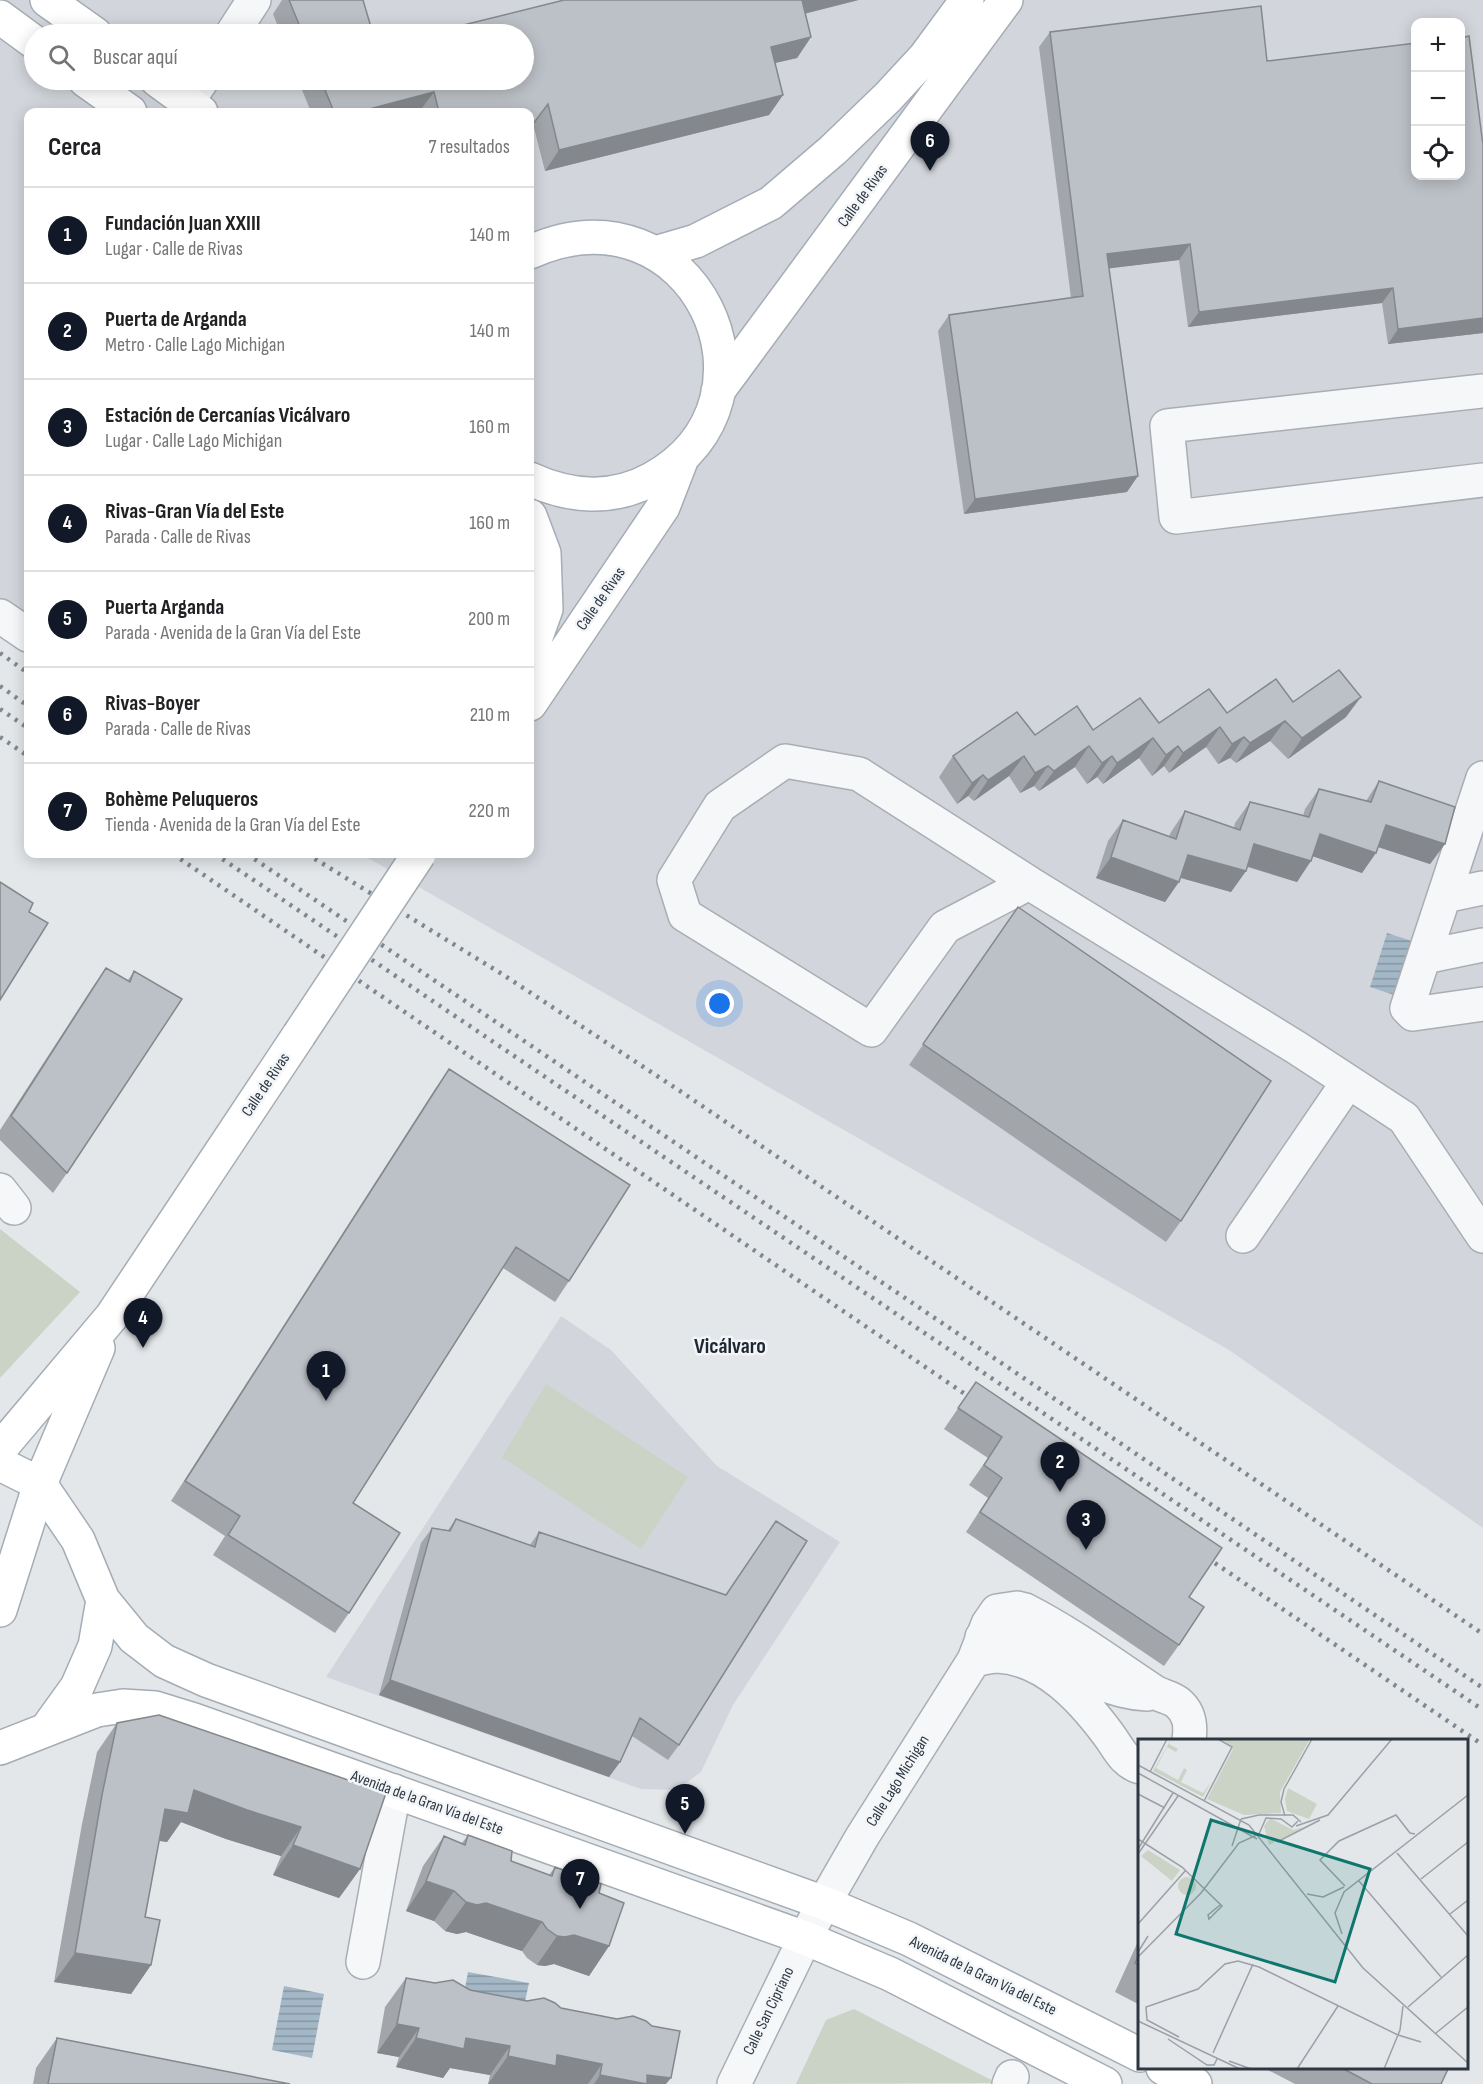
<!DOCTYPE html>
<html lang="es">
<head>
<meta charset="utf-8">
<style>
  body { margin:0; font-family:"Sofia Sans Condensed",sans-serif; background:#f6f6f6; color:#202124 }
  .controls { position:absolute; right:18px; top:18px; display:grid; overflow:hidden; border-radius:12px; box-shadow:0 3px 15px #0003 }
  .controls button { width:54px; height:54px; display:grid; place-items:center; padding:0; border:0; border-bottom:2px solid #e0e0e0; background:#fff; color:#202124; font:30px sans-serif }
  .you { position:absolute; left:720px; top:1004px; width:21px; height:21px; margin:-15px; border:4px solid #fff; border-radius:50%; background:#1a73e8; box-shadow:0 0 0 9px #1a73e833 }
  .badge { display:grid; place-items:center; width:39px; height:39px; border-radius:50%; background:#111827; color:#fff; font-size:20px; font-weight:700 }
  .pin { position:absolute; translate:-50% -50px; filter:drop-shadow(0 2px 3px #0008) }
  .pin::after { content:''; position:absolute; top:32px; width:21px; height:18px; background:inherit; clip-path:polygon(0 0,100% 0,50% 100%) }
  .list { margin:0; padding:0; list-style:none }
  h2 { display:flex; justify-content:space-between; align-items:center; height:78px; margin:0; padding:0 24px; font-size:26px }
  h2 small { font-size:20px; font-weight:400; color:#757577 }
  .list li { display:grid; grid-template-columns:39px 1fr auto; gap:18px; align-items:center; box-sizing:border-box; height:96px; padding:0 24px; border-top:2px solid #e0e0e0 }
  .list b { display:block; font-size:22px; white-space:nowrap }
  .list p { margin:0; font-size:20px; white-space:nowrap; color:#757577 }
  .list em { font-size:20px; font-style:normal; color:#757577 }
  .icon { flex:none; width:33px; height:33px; fill:none; stroke:currentColor; stroke-width:2; stroke-linecap:round; stroke-linejoin:round }
  .map { position:relative; flex:none; width:1483px; height:2084px; overflow:hidden }
  .search { position:absolute; background:#fff; box-shadow:0 3px 15px #0003; left:24px; top:24px; width:510px; height:66px; display:flex; align-items:center; gap:15px; box-sizing:border-box; padding:0 21px; border-radius:33px; color:#757577; font-size:22px }
  .panel { position:absolute; background:#fff; box-shadow:0 3px 15px #0003; left:24px; top:108px; width:510px; height:750px; border-radius:12px }
  .map>svg:first-child { display:block }
  .built { fill:#d2d6dc; fill-rule:evenodd }
  .park { fill:#cad3c6 }
  .water { fill:url(#water-rules) }
  .lines { fill:none; stroke-linecap:round; stroke-linejoin:round }
  .minor-casing { stroke:#a9aeb4; stroke-width:36 }
  .major-casing { stroke:#a4acb5; stroke-width:36 }
  .minor { stroke:#f6f7f9; stroke-width:33 }
  .major { stroke:#fff; stroke-width:33 }
  .rail { stroke:#7f8892; stroke-width:4.5; stroke-dasharray:3 6; stroke-linecap:butt }
  .major-bridge-casing { stroke:#a4acb5; stroke-width:36; stroke-linecap:butt }
  .major-bridge { stroke:#fff; stroke-width:33 }
  .wall { fill:#a2a6ab }
  .shaded-wall { fill:#84878b }
  .building { fill:#bcc1c7; stroke:#84878b; stroke-width:1.5 }
  .labels { text-anchor:middle; dominant-baseline:central; stroke-width:5; stroke-linejoin:round; paint-order:stroke }
  .street-label { font-size:16px; fill:#2d3641; stroke:#f3f6f8 }
  .district-label { font-size:22px; font-weight:bold; fill:#1f2732; stroke:#f3f6f8 }
  .inset-road { fill:none; stroke:#9ba0a6; stroke-width:1.5 }
  .view { fill:#0f766e; fill-opacity:0.15; stroke:#0f766e; stroke-width:3 }
  .inset-edge { fill:none; stroke:#2d3641; stroke-width:3 }
</style>
</head>
<body>
<div class="map">
<svg width="1483" height="2084" viewBox="0 0 1483 2084">
  <defs>
    <pattern id="water-rules" width="6" height="5" patternUnits="userSpaceOnUse" patternTransform="scale(1.5)"><rect width="6" height="5" fill="#a3b7c6"/><path d="M0 2.5h6" fill="none" stroke="#8596a2"/></pattern>
  </defs>
  <rect width="100%" height="100%" fill="#e4e7ea"/>
  <path class="built" d="M0,0H1483V1528L1229,1350L361,854H530V112H28V650L0,629ZM1416,22H1460V176H1416ZM34,34H524V80H34Z
    M561,1316L611,1350L717,1466L840,1542L733,1705L701,1772L677,1790L641,1789L326,1677Z"/>
  <path class="park" d="M0,1229L80,1292L0,1378Z
    M546,1384L688,1477L641,1549L502,1457Z
    M854,2009L997,2083L796,2084L826,2020Z"/>
  <path class="water" d="M1387,933L1415,942L1397,996L1370,987Z
    M468,1972L529,1983L522,2015L462,2004Z
    M284,1986L324,1994L312,2058L272,2050Z"/>
  <g class="lines">
    <g class="minor-casing">
      <path id="minor" d="M232,34L254,0
        M187,102L202,80
        M1483,391L1167,426L1176,517L1483,480
        M0,616L28,635
        M785,761L859,774L1029,883L945,927L871,1030L685,915L674,880L720,806Z
        M1483,778L1407,1008L1413,1014L1483,1004
        M1029,883L1297,1048L1404,1118L1483,1236
        M1444,896L1483,888
        M1424,957L1483,945
        M0,1190L14,1208
        M1243,1236L1348,1082
        M982,1637C993,1633 1000,1632 1012,1634C1057,1656 1095,1692 1147,1694
        M974,1660C981,1659 990,1656 997,1656C1045,1658 1082,1699 1108,1734C1118,1747 1123,1762 1140,1767
        M363,1962L394,1791
        M734,2084L805,1938L824,1903L862,1837L974,1660L988,1624L997,1611L1017,1608L1025,1610C1070,1633 1111,1663 1153,1691C1160,1696 1171,1697 1178,1703C1190,1713 1191,1726 1189,1740
        M1009,2084L1012,2077"/>
    </g>
    <g class="major-casing">
      <path id="major" d="M47,0L95,34
        M0,17L34,42
        M85,80L130,112
        M157,80L201,112
        M530,252C693,179 796,399 652,479C612,501 569,497 530,479
        M655,253L696,241L771,203L833,150L888,97L925,57L967,0
        M718,391L1006,0
        M530,516L544,553L546,609L530,654
        M530,704L663,507L682,458
        M0,1449L112,1316L299,1035
        M0,1464L40,1484L78,1540L103,1600L134,1638L164,1661L206,1680L824,1903L909,1939L1140,2055
        M0,1610L40,1484L98,1348
        M46,1730L77,1687L95,1646L103,1600
        M0,1748L97,1710L123,1706L155,1708L194,1720L805,1938L890,1974L1105,2084
        M1163,2068L1195,2084"/>
    </g>
    <use href="#minor" class="minor"/>
    <use href="#major" class="major"/>
    <path class="rail" d="M0,653L28,673
      M0,686L28,706
      M0,709L28,728
      M0,737L28,756
      M173,854L981,1405
      M215,854L1483,1710
      M247,854L1483,1688
      M307,854L502,974L680,1091L1483,1634
      M1200,1553L1483,1745"/>
    <g class="major-bridge-casing">
      <path id="major-bridge" d="M299,1035L419,854"/>
    </g>
    <use href="#major-bridge" class="major-bridge"/>
  </g>
  <path class="wall" d="M282,0H363L373,34H281L273,14Z
    M806,14L811,37L797,58L775,63L783,95L769,115L545,171L533,124L530,129V112H311L298,80H524Z
    M1050,32L1267,61L1483,145V333L1388,344L1382,303L1188,327L1179,260L1109,268L1127,492L964,514L938,331L949,315L1071,298L1039,47Z
    M1293,702L1346,717L1288,759L1270,741L1236,763L1230,758L1218,764L1206,747L1169,773L1164,766L1152,776L1139,758L1103,784L1097,777L1087,784L1075,767L1039,791L1034,786L1020,793L1009,776L974,801L968,796L957,804L939,777L953,756L1035,735L1093,730L1159,723Z
    M1379,781L1445,844L1430,864L1378,847L1362,873L1313,856L1297,882L1247,867L1246,871L1231,892L1181,878L1165,902L1096,878L1108,841L1123,820L1169,836L1171,832L1185,811L1234,828L1235,823L1250,802L1303,816L1305,809L1319,789L1366,801Z
    M1018,907L1181,1221L1166,1242L909,1065Z
    M106,968L128,980L134,971L67,1173L53,1193L0,1140V1130L92,988Z
    M449,1069L569,1281L555,1302L503,1268L353,1503L349,1613L335,1633L213,1555L225,1536L171,1501L435,1089Z
    M976,1382L1189,1597L1179,1645L1164,1666L966,1532L988,1498L969,1485L988,1458L944,1429Z
    M456,1519L530,1545L539,1532L679,1745L668,1760L632,1736L620,1762L609,1777L379,1695L421,1543L432,1528L448,1530Z
    M159,1715L360,1869L339,1898L273,1875L281,1856L226,1839L181,1822L167,1842L159,1841L145,1917L151,1965L131,1994L54,1982L82,1824L97,1752L117,1723Z
    M468,1835L511,1861L549,1875L555,1867L599,1893L609,1946L589,1976L554,1964L545,1966L537,1965L527,1958L522,1951L466,1932L457,1934L445,1931L434,1921L406,1911L423,1866L444,1836L462,1843Z
    M1140,1937V2005L1115,1992Z
    M406,1978L561,2008L666,2084H488L490,2075L450,2068L443,2078L396,2067L399,2057L377,2053L385,2007Z
    M57,2038L290,2084H33L36,2068Z
    M1262,2067H1449L1441,2084H1295Z"/>
  <path class="shaded-wall" d="M800,0H859L788,18Z
    M811,37L797,58L757,67L771,47Z
    M434,92L419,112H358Z
    M783,95L769,115L545,171L559,150Z
    M1190,244L1179,260L1096,270L1107,254Z
    M1393,288L1382,303L1188,327L1199,312Z
    M1483,318V333L1388,344L1398,329Z
    M1138,476L1127,492L964,514L975,499Z
    M1361,697L1346,717L1288,759L1302,738Z
    M1285,721L1270,741L1236,763L1250,743Z
    M1220,727L1206,747L1169,773L1183,753Z
    M1244,737L1230,758L1218,764L1232,744Z
    M1153,738L1139,758L1103,784L1117,763Z
    M1089,746L1075,767L1039,791L1054,771Z
    M1178,746L1164,766L1152,776L1166,755Z
    M1024,756L1009,776L974,801L988,780Z
    M1112,756L1097,777L1087,784L1102,763Z
    M1048,766L1034,786L1020,793L1035,773Z
    M983,775L968,796L957,804L972,783Z
    M1386,825L1445,844L1430,864L1372,845Z
    M1320,834L1376,853L1362,873L1306,854Z
    M1254,844L1311,861L1297,882L1240,864Z
    M1188,855L1246,871L1231,892L1174,876Z
    M1111,857L1179,882L1165,902L1096,878Z
    M390,1680L620,1762L609,1777L379,1695Z
    M194,1790L301,1827L281,1856L226,1839L181,1822L167,1842L145,1838L165,1809Z
    M293,1845L360,1869L339,1898L273,1875Z
    M426,1881L454,1891L434,1921L406,1911Z
    M466,1902L486,1903L542,1922L522,1951L466,1932L457,1934L445,1931Z
    M574,1935L609,1946L589,1976L554,1964L545,1966L537,1965L557,1936Z
    M75,1953L151,1965L131,1994L54,1982Z
    M397,2024L419,2028L399,2057L377,2053Z
    M416,2038H466L510,2046L490,2075L450,2068L443,2078L396,2067Z
    M557,2055L602,2064L588,2084H488L508,2056Z
    M600,2075H647L671,2078L666,2084H594Z"/>
  <path class="building" d="M289,0H363L373,34H303Z
    M564,0H802L811,37L771,47L783,95L559,150L548,104L530,128V112H439L434,92L358,112H334L321,80H524V34H427Z
    M1261,6L1267,61L1416,43V176H1461V38L1469,36L1483,145V318L1398,329L1393,288L1199,312L1190,244L1107,254L1138,476L975,499L949,315L1083,296L1050,32Z
    M1339,670L1361,697L1302,738L1285,721L1250,743L1244,737L1232,744L1220,727L1183,753L1178,746L1166,755L1153,738L1117,763L1112,756L1102,763L1089,746L1054,771L1048,766L1035,773L1024,756L988,780L983,775L972,783L953,756L1017,712L1035,735L1077,706L1093,730L1140,698L1159,723L1209,689L1227,713L1276,679L1293,702Z
    M1379,781L1455,807L1445,844L1386,825L1376,853L1320,834L1311,861L1254,844L1246,871L1188,855L1179,882L1111,857L1123,820L1176,839L1185,811L1240,830L1250,802L1309,817L1319,789L1371,802Z
    M0,882L33,903L29,912L48,923L0,1000Z
    M1018,907L1271,1081L1181,1221L923,1044Z
    M106,968L130,982L134,971L182,999L67,1173L11,1116Z
    M449,1069L630,1185L569,1281L516,1247L353,1503L400,1533L349,1613L228,1535L240,1516L185,1481Z
    M976,1382L1222,1548L1189,1597L1204,1607L1179,1645L980,1512L1002,1478L984,1465L1002,1437L958,1408Z
    M456,1519L535,1547L539,1532L726,1595L776,1521L807,1541L679,1745L640,1718L620,1762L390,1680L432,1528L450,1531Z
    M159,1715L386,1793L360,1869L293,1845L301,1827L247,1810L194,1790L188,1813L165,1809L145,1917L160,1920L151,1965L75,1953L102,1795L117,1723Z
    M468,1835L512,1851L511,1861L552,1876L555,1867L601,1884L599,1893L624,1903L609,1946L574,1935L565,1937L557,1936L547,1929L542,1922L486,1903L477,1905L466,1902L454,1891L426,1881L444,1836L465,1845Z
    M1140,1953V1965L1135,1963Z
    M406,1978L435,1983L453,1980L470,1990L527,2001L544,1998L555,2003L561,2008L617,2019L633,2016L646,2021L652,2026L680,2031L671,2078L647,2075V2084L600,2075L602,2064L557,2055L556,2066L508,2056L510,2046L466,2038L464,2049L416,2038L419,2028L397,2024Z
    M57,2038L290,2084H48Z
    M1340,2067H1449L1441,2084H1372Z"/>
  <g class="labels">
    <g class="street-label">
      <text transform="translate(863 196) rotate(-54)">Calle de Rivas</text>
      <text transform="translate(601 599) rotate(-55)">Calle de Rivas</text>
      <text transform="translate(266 1085) rotate(-56)">Calle de Rivas</text>
      <text transform="translate(898 1781) rotate(-58)">Calle Lago Michigan</text>
      <text transform="translate(427 1803) rotate(20)">Avenida de la Gran Vía del Este</text>
      <text transform="translate(983 1976) rotate(26)">Avenida de la Gran Vía del Este</text>
      <text transform="translate(769 2011) rotate(-64)">Calle San Cipriano</text>
    </g>
    <g class="district-label">
      <text x="730" y="1346">Vicálvaro</text>
    </g>
  </g>
  <g transform="translate(1138 1739)">
    <rect width="330" height="330" fill="#e4e7ea"/>
    <path d="M33,0L31,5L40,10L38,13L29,8L18,29L40,41L46,29L49,31L43,43L65,54L73,43L65,58L15,32ZM150,49L179,65L171,80L149,72L147,60Z" fill="#cad3c6"/>
    <path d="M84,0H172L142,53L143,74L106,76L69,60L95,10ZM132,79L155,91L166,88L131,106L126,87ZM10,111L42,131L34,142L3,117ZM40 147a9 9 0 1 1 18 0a9 9 0 1 1-18 0Z" fill="#cad3c6"/>
    <path class="inset-road" d="M0,26L111,86L225,229L330,324M12,33L29,0M0,34L119,100M0,55L27,69M66,62L94,8L80,0M147,77L143,63L146,50L174,0M103,80L121,76H155L163,83M158,87L190,76L254,0M0,100L44,128L84,167L71,180L70,176L82,166M139,103L182,81M94,107L103,80M0,110L35,54M259,114L330,197M0,115L40,57M283,140L330,103M221,142L303,238M207,147L182,121L201,102L258,76L272,94L277,95M169,155L185,158L206,148M312,175L330,161M0,185L48,131M204,195L197,174L206,153L330,56M0,213L10,197M0,218L63,154L101,104L121,95L128,79L143,80L154,88L160,82M270,268L330,216M0,282L102,330M298,294L330,268M41,298L9,281L8,268L60,250L87,225L100,222L121,228L260,296L283,303M30,300L69,326H76L79,320M75,314L115,225M91,322L113,330M159,330L200,267M246,330L262,291L265,267"/>
    <path class="view" d="M73,81L232,130L197,243L38,195Z"/>
    <rect width="330" height="330" class="inset-edge"/>
  </g>
</svg>
<div class="controls">
<button>+</button>
<button>−</button>
<button><svg class="icon" aria-label="locate" viewBox="0 0 24 24"><circle cx="12" cy="12" r="6"/><path d="M12 2v4M12 18v4M2 12h4M18 12h4"/></svg></button>
</div>
<div class="you"></div>
<div class="pin badge" style="left:326px;top:1401px">1</div>
<div class="pin badge" style="left:1060px;top:1492px">2</div>
<div class="pin badge" style="left:1086px;top:1550px">3</div>
<div class="pin badge" style="left:143px;top:1348px">4</div>
<div class="pin badge" style="left:685px;top:1834px">5</div>
<div class="pin badge" style="left:930px;top:171px">6</div>
<div class="pin badge" style="left:580px;top:1909px">7</div>
<div class="search"><svg class="icon" aria-label="search" viewBox="0 0 24 24"><circle cx="10" cy="10" r="6"/><path d="M15 15l6 6"/></svg>Buscar aquí</div>
<section class="panel">
<h2>Cerca<small>7 resultados</small></h2>
<ul class="list">
<li><span class="badge">1</span><div><b>Fundación Juan XXIII</b><p>Lugar · Calle de Rivas</p></div><em>140 m</em></li>
<li><span class="badge">2</span><div><b>Puerta de Arganda</b><p>Metro · Calle Lago Michigan</p></div><em>140 m</em></li>
<li><span class="badge">3</span><div><b>Estación de Cercanías Vicálvaro</b><p>Lugar · Calle Lago Michigan</p></div><em>160 m</em></li>
<li><span class="badge">4</span><div><b>Rivas-Gran Vía del Este</b><p>Parada · Calle de Rivas</p></div><em>160 m</em></li>
<li><span class="badge">5</span><div><b>Puerta Arganda</b><p>Parada · Avenida de la Gran Vía del Este</p></div><em>200 m</em></li>
<li><span class="badge">6</span><div><b>Rivas-Boyer</b><p>Parada · Calle de Rivas</p></div><em>210 m</em></li>
<li><span class="badge">7</span><div><b>Bohème Peluqueros</b><p>Tienda · Avenida de la Gran Vía del Este</p></div><em>220 m</em></li>
</ul>
</section>
</div>
</body>
</html>
